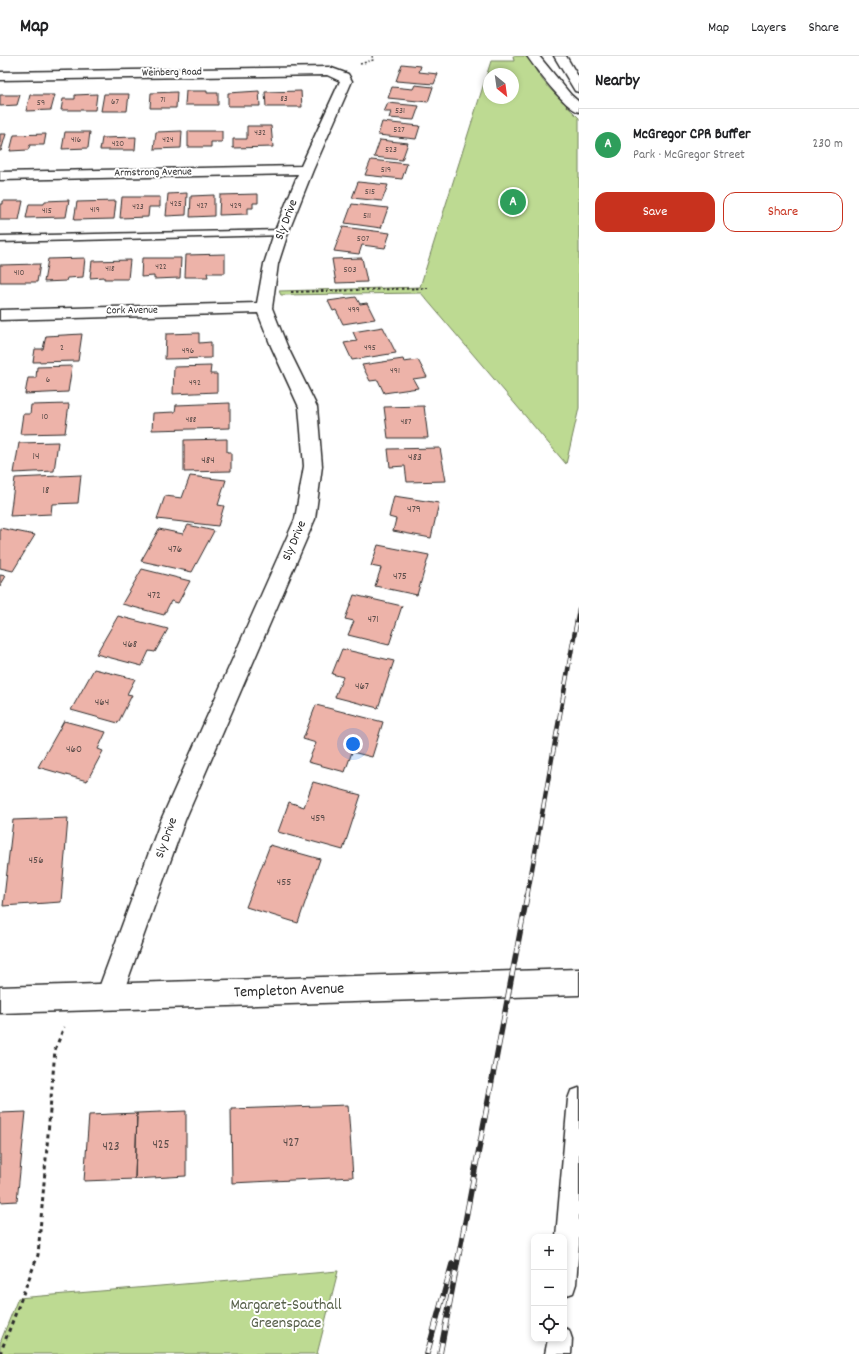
<!DOCTYPE html>
<html lang="en">
<head>
<meta charset="utf-8">
<style>
  body { margin:0; font-family:Dekko,sans-serif; background:#f6f6f6; color:#202124 }
  .controls { position:absolute; right:12px; bottom:12px; display:grid; overflow:hidden; border-radius:8px; box-shadow:0 2px 6px #0003 }
  .controls button { width:36px; height:36px; display:grid; place-items:center; padding:0; border:0; border-bottom:1px solid #e0e0e0; background:#fff; color:#202124; font:20px sans-serif }
  .compass { position:absolute; left:483px; top:12px; width:36px; height:36px; border-radius:50%; background:#fff; box-shadow:0 2px 6px #0003; rotate:151deg }
  .you { position:absolute; left:353px; top:688px; width:14px; height:14px; margin:-10px; border:3px solid #fff; border-radius:50%; background:#1a73e8; box-shadow:0 0 0 6px #1a73e833 }
  .badge { display:grid; place-items:center; width:26px; height:26px; border-radius:50%; background:#c8321e; color:#fff; font-size:13px; font-weight:700 }
  .pin { position:absolute; translate:-50% -50%; border:2px solid #fff; box-shadow:0 1px 4px #0006 }
  .list { margin:0; padding:0; list-style:none }
  h2 { display:flex; justify-content:space-between; align-items:center; height:52px; margin:0; padding:0 16px; font-size:17px }
  h2 small { font-size:13px; font-weight:400; color:#757577 }
  .list li { display:grid; grid-template-columns:26px 1fr auto; gap:12px; align-items:center; box-sizing:border-box; height:72px; padding:0 16px; border-top:1px solid #e0e0e0 }
  .list b { display:block; font-size:15px; white-space:nowrap }
  .list p { margin:0; font-size:13px; white-space:nowrap; color:#757577 }
  .list em { font-size:13px; font-style:normal; color:#757577 }
  .actions { display:flex; gap:8px; padding:12px 16px }
  .actions a { flex:1; padding:9px 0; border:1px solid #c8321e; border-radius:12px; text-align:center; font-size:14px; color:#c8321e }
  .actions .main { background:#c8321e; color:#fff }
  .icon { flex:none; width:22px; height:22px; fill:none; stroke:currentColor; stroke-width:2; stroke-linecap:round; stroke-linejoin:round }
  .map { position:relative; flex:none; width:579px; height:1298px; overflow:hidden }
  header { display:flex; align-items:center; gap:24px; box-sizing:border-box; height:56px; padding:0 20px; background:#fff; border-bottom:1px solid #e0e0e0 }
  header strong { font-size:19px }
  nav { display:flex; gap:22px; margin-inline-start:auto; font-size:14px }
  main { display:flex }
  aside { flex:1; background:#fff }
  .map>svg:first-child { display:block }
  .green { fill:#bdda92; stroke:#74825e; fill-rule:evenodd }
  .building { fill:#edb3a9; stroke:#2b2b2b }
  .lines { fill:none; stroke-linecap:round; stroke-linejoin:round }
  .service-casing { stroke:#2b2b2b; stroke-width:3 }
  .minor-casing { stroke:#2b2b2b; stroke-width:3 }
  .tertiary-casing { stroke:#2b2b2b; stroke-width:3 }
  .path-far2 { stroke:#2b2b2b; stroke-width:1.5; stroke-dasharray:2 2; stroke-linecap:butt }
  .path-far1 { stroke:#2b2b2b; stroke-width:2; stroke-dasharray:2.5 2.5; stroke-linecap:butt }
  .path { stroke:#2b2b2b; stroke-width:3; stroke-dasharray:4 4; stroke-linecap:butt }
  .service { fill:#fff; fill-rule:evenodd }
  .minor { fill:#fff; fill-rule:evenodd }
  .tertiary { fill:#fff; fill-rule:evenodd }
  .rail-far1-casing { stroke:#2b2b2b; stroke-width:4.5 }
  .rail-casing { stroke:#2b2b2b; stroke-width:5.5 }
  .rail-far1 { stroke:#fff; stroke-width:3; stroke-dasharray:9; stroke-linecap:butt }
  .rail { stroke:#fff; stroke-width:4; stroke-dasharray:12; stroke-linecap:butt }
  .labels { text-anchor:middle; dominant-baseline:central; stroke-width:4; stroke-linejoin:round; paint-order:stroke }
  .far-number-label { font-size:9px; fill:#5c4d4a }
  .far-street-label { font-size:11px; fill:#2b2b2b; stroke:#fff }
  .number-label { font-size:11px; fill:#5c4d4a }
  .street-label { font-size:13px; fill:#2b2b2b; stroke:#fff }
  .near-number-label { font-size:13px; fill:#5c4d4a }
  .near-street-label { font-size:16px; fill:#2b2b2b; stroke:#fff }
  .near-park-label { font-size:16px; fill:#57604a; stroke:#fff }
</style>
</head>
<body>
<header>
<strong>Map</strong>
<nav><a>Map</a><a>Layers</a><a>Share</a></nav>
</header>
<main>
<div class="map">
<svg width="579" height="1298" viewBox="0 0 579 1298">
  <rect width="100%" height="100%" fill="#fff"/>
  <filter id="ink" filterUnits="userSpaceOnUse"><feTurbulence type="fractalNoise" baseFrequency=".025" numOctaves="2"/><feDisplacementMap in="SourceGraphic" scale="8" xChannelSelector="R" yChannelSelector="G"/><feConvolveMatrix kernelMatrix="1 2 1 2 8 2 1 2 1" color-interpolation-filters="sRGB"/></filter>
  <g filter="url(#ink)">
    <path class="green" d="M513,0H528C539,25 559,42 579,62V352L566,408L421,237L281,239L279,235L420,231L491,5H514ZM489,18H513V42H489Z
      M338,1215L317,1298H0V1287L18,1242Z"/>
    <path class="building" d="M402,8L421,10L419,16L438,18L434,28L396,25Z
      M415,29L433,31L428,46L388,42L392,31L413,33Z
      M186,35H207V37H218V49H185Z
      M259,35L260,50H228V37Z
      M301,35L302,51H266L265,36Z
      M177,36L176,52H150L151,37Z
      M97,38L95,54H61L63,43H75V39Z
      M104,38H129L127,55H101Z
      M0,39H20L17,49L0,50Z
      M30,39H55L51,54L26,55Z
      M388,47L419,50L414,64L389,62L391,56H384Z
      M382,66L420,70L416,83L378,79Z
      M247,70H271L273,91L233,92V83H247Z
      M182,75L181,92L154,93L156,76Z
      M188,75H222V86H211V91H188Z
      M65,76H90L88,92L62,93Z
      M0,78H6L1,95H0Z
      M46,78L44,89H30L28,94L10,95L14,79Z
      M136,81L135,94H100L102,82Z
      M380,84L408,87L402,104L374,101Z
      M371,104L407,108L402,123L365,119Z
      M358,126L388,129L382,145L352,142Z
      M187,137L186,159L166,160L168,138Z
      M258,138V147H253V152H248V158L219,159L220,139Z
      M214,139V160L190,161L191,140Z
      M122,141H160V151H149L148,161L120,162Z
      M69,144L66,161L26,162L29,148H44L45,145Z
      M3,145H23L19,164H0V148H3Z
      M116,145L114,163L74,164L77,146Z
      M352,148L388,152L381,172L345,167Z
      M343,171L390,177L385,192L362,189L359,198L334,195Z
      M225,198V217H207L208,221H185L186,199Z
      M85,202L83,221L67,222L66,225L44,226L48,203Z
      M142,202H181L180,222L154,223V220L141,221Z
      M362,202L367,226L336,227L332,203Z
      M130,204L128,223H104V221L90,222L92,205Z
      M40,208L37,226H0V209Z
      M356,241L360,248L367,247L375,263L343,268L336,254L333,255L328,245Z
      M383,271L396,297L352,304L344,287L357,285L353,276Z
      M199,277V287L211,286V302L165,303L166,278Z
      M82,278L78,305L33,306L35,293H43L46,280Z
      M403,303L404,306L418,304L427,321L413,323L418,332L384,337L378,324L370,325L362,309Z
      M72,310L68,336L25,338L28,322H36L37,311Z
      M211,310L210,318H217V336L173,338L174,311Z
      M230,347V372L152,374L153,357L175,356L176,349Z
      M69,348L65,377L20,378L23,358H30L31,349Z
      M424,350L428,382H388L384,351Z
      M227,383V396H231V415L184,416V384Z
      M58,386L54,415L14,417L19,387Z
      M440,392L446,425L407,426L405,410L390,411L388,393Z
      M81,419L78,447L52,448L51,458L10,460L15,422Z
      M190,420L226,424L218,449L224,450L218,470L157,463L165,440L182,442Z
      M394,440L439,447L431,482L393,475L396,463L389,461Z
      M188,469L214,475L192,516L141,505L159,473L183,478Z
      M0,472L35,479L13,515L0,512Z
      M378,489L429,499L417,539L375,530L381,512L371,510Z
      M142,513L190,525L178,547L171,545L164,559L122,548Z
      M0,519L6,520L0,530Z
      M354,539L402,550L389,589L348,579L354,565L345,563Z
      M118,560L168,573L155,596L149,595L142,610L96,598Z
      M342,593L394,605L378,652L335,641L343,621L332,618Z
      M94,613L135,623L127,638L132,639L118,667L71,654Z
      M316,649L383,666L372,701L352,696L345,716L308,706L316,687L303,683Z
      M64,665L106,676L98,693L103,695L87,725L38,711Z
      M313,726L361,739L343,794L278,776L289,746L304,751Z
      M68,762L61,846L3,850L13,764Z
      M270,789L320,803L298,867L246,851Z
      M348,1049L353,1121L232,1127L231,1053Z
      M186,1055V1120L135,1123L137,1057Z
      M26,1056L17,1145L0,1146V1057Z
      M137,1057L135,1123L84,1125L89,1059Z"/>
    <g class="lines">
      <g class="service-casing">
        <path id="service" d="M281,174L287,177L285,179L0,186V180Z
          M579,1032V1189L576,1228L573,1237L564,1240V1181H556L568,1043L571,1035Z
          M564,1272L569,1274L572,1283L571,1298H545L548,1283H564Z"/>
      </g>
      <g class="minor-casing">
        <path id="minor" d="M329,11L348,18L352,25L313,114L288,177L278,208L272,252L287,290L317,351L322,410L315,463L185,764L122,940L118,949L109,953L100,949L96,940L161,764L295,463L304,410L299,351L271,290L258,257L0,264V254L257,247L264,208L274,177L298,118L0,124V116L301,110L340,25L327,19L0,24V16Z"/>
      </g>
      <g class="tertiary-casing">
        <path id="tertiary" d="M527,0H539L571,39L579,46V56C565,52 536,13 527,0Z
          M554,0H566L579,22V36L575,35Z
          M579,913V939L0,957V931Z"/>
      </g>
      <path class="path-far2" d="M360,8L373,4L372,0"/>
      <path class="path-far1" d="M291,236L428,232"/>
      <path class="path" d="M0,1298L38,1199L55,994L64,971"/>
      <use href="#service" class="service"/>
      <use href="#minor" class="minor"/>
      <use href="#tertiary" class="tertiary"/>
      <g class="rail-far1-casing">
        <path id="rail-far1" d="M527,841L579,553"/>
      </g>
      <g class="rail-casing">
        <path id="rail" d="M427,1298L452,1208
          M440,1298L527,840"/>
      </g>
      <use href="#rail-far1" class="rail-far1"/>
      <use href="#rail" class="rail"/>
    </g>
  </g>
  <g class="labels">
    <g class="far-number-label">
      <text x="284" y="43">83</text>
      <text x="163" y="44">71</text>
      <text x="115" y="46">67</text>
      <text x="41" y="47">59</text>
      <text x="400" y="55">531</text>
      <text x="399" y="74">527</text>
      <text x="260" y="77">432</text>
      <text x="76" y="84">416</text>
      <text x="168" y="84">424</text>
      <text x="118" y="88">420</text>
      <text x="391" y="94">523</text>
      <text x="386" y="114">519</text>
      <text x="370" y="136">515</text>
      <text x="176" y="148">425</text>
      <text x="202" y="150">427</text>
      <text x="236" y="150">429</text>
      <text x="138" y="151">423</text>
      <text x="95" y="154">419</text>
      <text x="47" y="155">415</text>
      <text x="367" y="160">511</text>
      <text x="363" y="183">507</text>
      <text x="161" y="211">422</text>
      <text x="110" y="213">418</text>
      <text x="350" y="214">503</text>
      <text x="19" y="217">410</text>
      <text x="354" y="254">499</text>
      <text x="62" y="292">2</text>
      <text x="370" y="292">495</text>
      <text x="188" y="295">496</text>
      <text x="395" y="315">491</text>
      <text x="48" y="324">6</text>
      <text x="195" y="327">492</text>
      <text x="45" y="361">10</text>
      <text x="191" y="364">488</text>
      <text x="406" y="366">487</text>
    </g>
    <g class="far-street-label">
      <text transform="translate(172 17) rotate(-1)">Weinberg Road</text>
      <text transform="translate(153 117) rotate(-1)">Armstrong Avenue</text>
      <text transform="translate(132 255) rotate(-1)">Cork Avenue</text>
    </g>
    <g class="number-label">
      <text x="36" y="401">14</text>
      <text x="415" y="402">483</text>
      <text x="208" y="405">484</text>
      <text x="46" y="435">18</text>
      <text x="414" y="454">479</text>
      <text x="175" y="494">476</text>
      <text x="400" y="521">475</text>
      <text x="154" y="540">472</text>
      <text x="373" y="564">471</text>
      <text x="130" y="589">468</text>
      <text x="362" y="631">467</text>
      <text x="102" y="647">464</text>
      <text x="74" y="694">460</text>
      <text x="318" y="763">459</text>
      <text x="36" y="805">456</text>
      <text x="284" y="827">455</text>
    </g>
    <g class="street-label">
      <text transform="translate(287 164) rotate(-69)">Sly Drive</text>
      <text transform="translate(295 485) rotate(-67)">Sly Drive</text>
      <text transform="translate(167 782) rotate(-70)">Sly Drive</text>
    </g>
    <g class="near-number-label">
      <text x="291" y="1087">427</text>
      <text x="161" y="1089">425</text>
      <text x="111" y="1091">423</text>
    </g>
    <g class="near-street-label">
      <text transform="translate(289 935) rotate(-2)">Templeton Avenue</text>
    </g>
    <g class="near-park-label">
      <text x="286" y="1249">Margaret-Southall<tspan x="286" dy="18">Greenspace</tspan></text>
    </g>
  </g>
</svg>
<div class="controls">
<button>+</button>
<button>−</button>
<button><svg class="icon" aria-label="locate" viewBox="0 0 24 24"><circle cx="12" cy="12" r="6"/><path d="M12 2v4M12 18v4M2 12h4M18 12h4"/></svg></button>
</div>
<svg class="compass" viewBox="-18 -18 36 36"><path d="M0-13l5 13h-10z" fill="#e53935"/><path d="M0 13l5-13h-10z" fill="#757577"/></svg>
<div class="you"></div>
<div class="pin badge" style="left:513px;top:146px;background:#2e9e5b">A</div>
</div>
<aside>
<h2>Nearby<small></small></h2>
<ul class="list">
<li><span class="badge" style="background:#2e9e5b">A</span><div><b>McGregor CPR Buffer</b><p>Park · McGregor Street</p></div><em>230 m</em></li>
</ul>
<div class="actions"><a class="main">Save</a><a>Share</a></div>
</aside>
</main>
</body>
</html>
